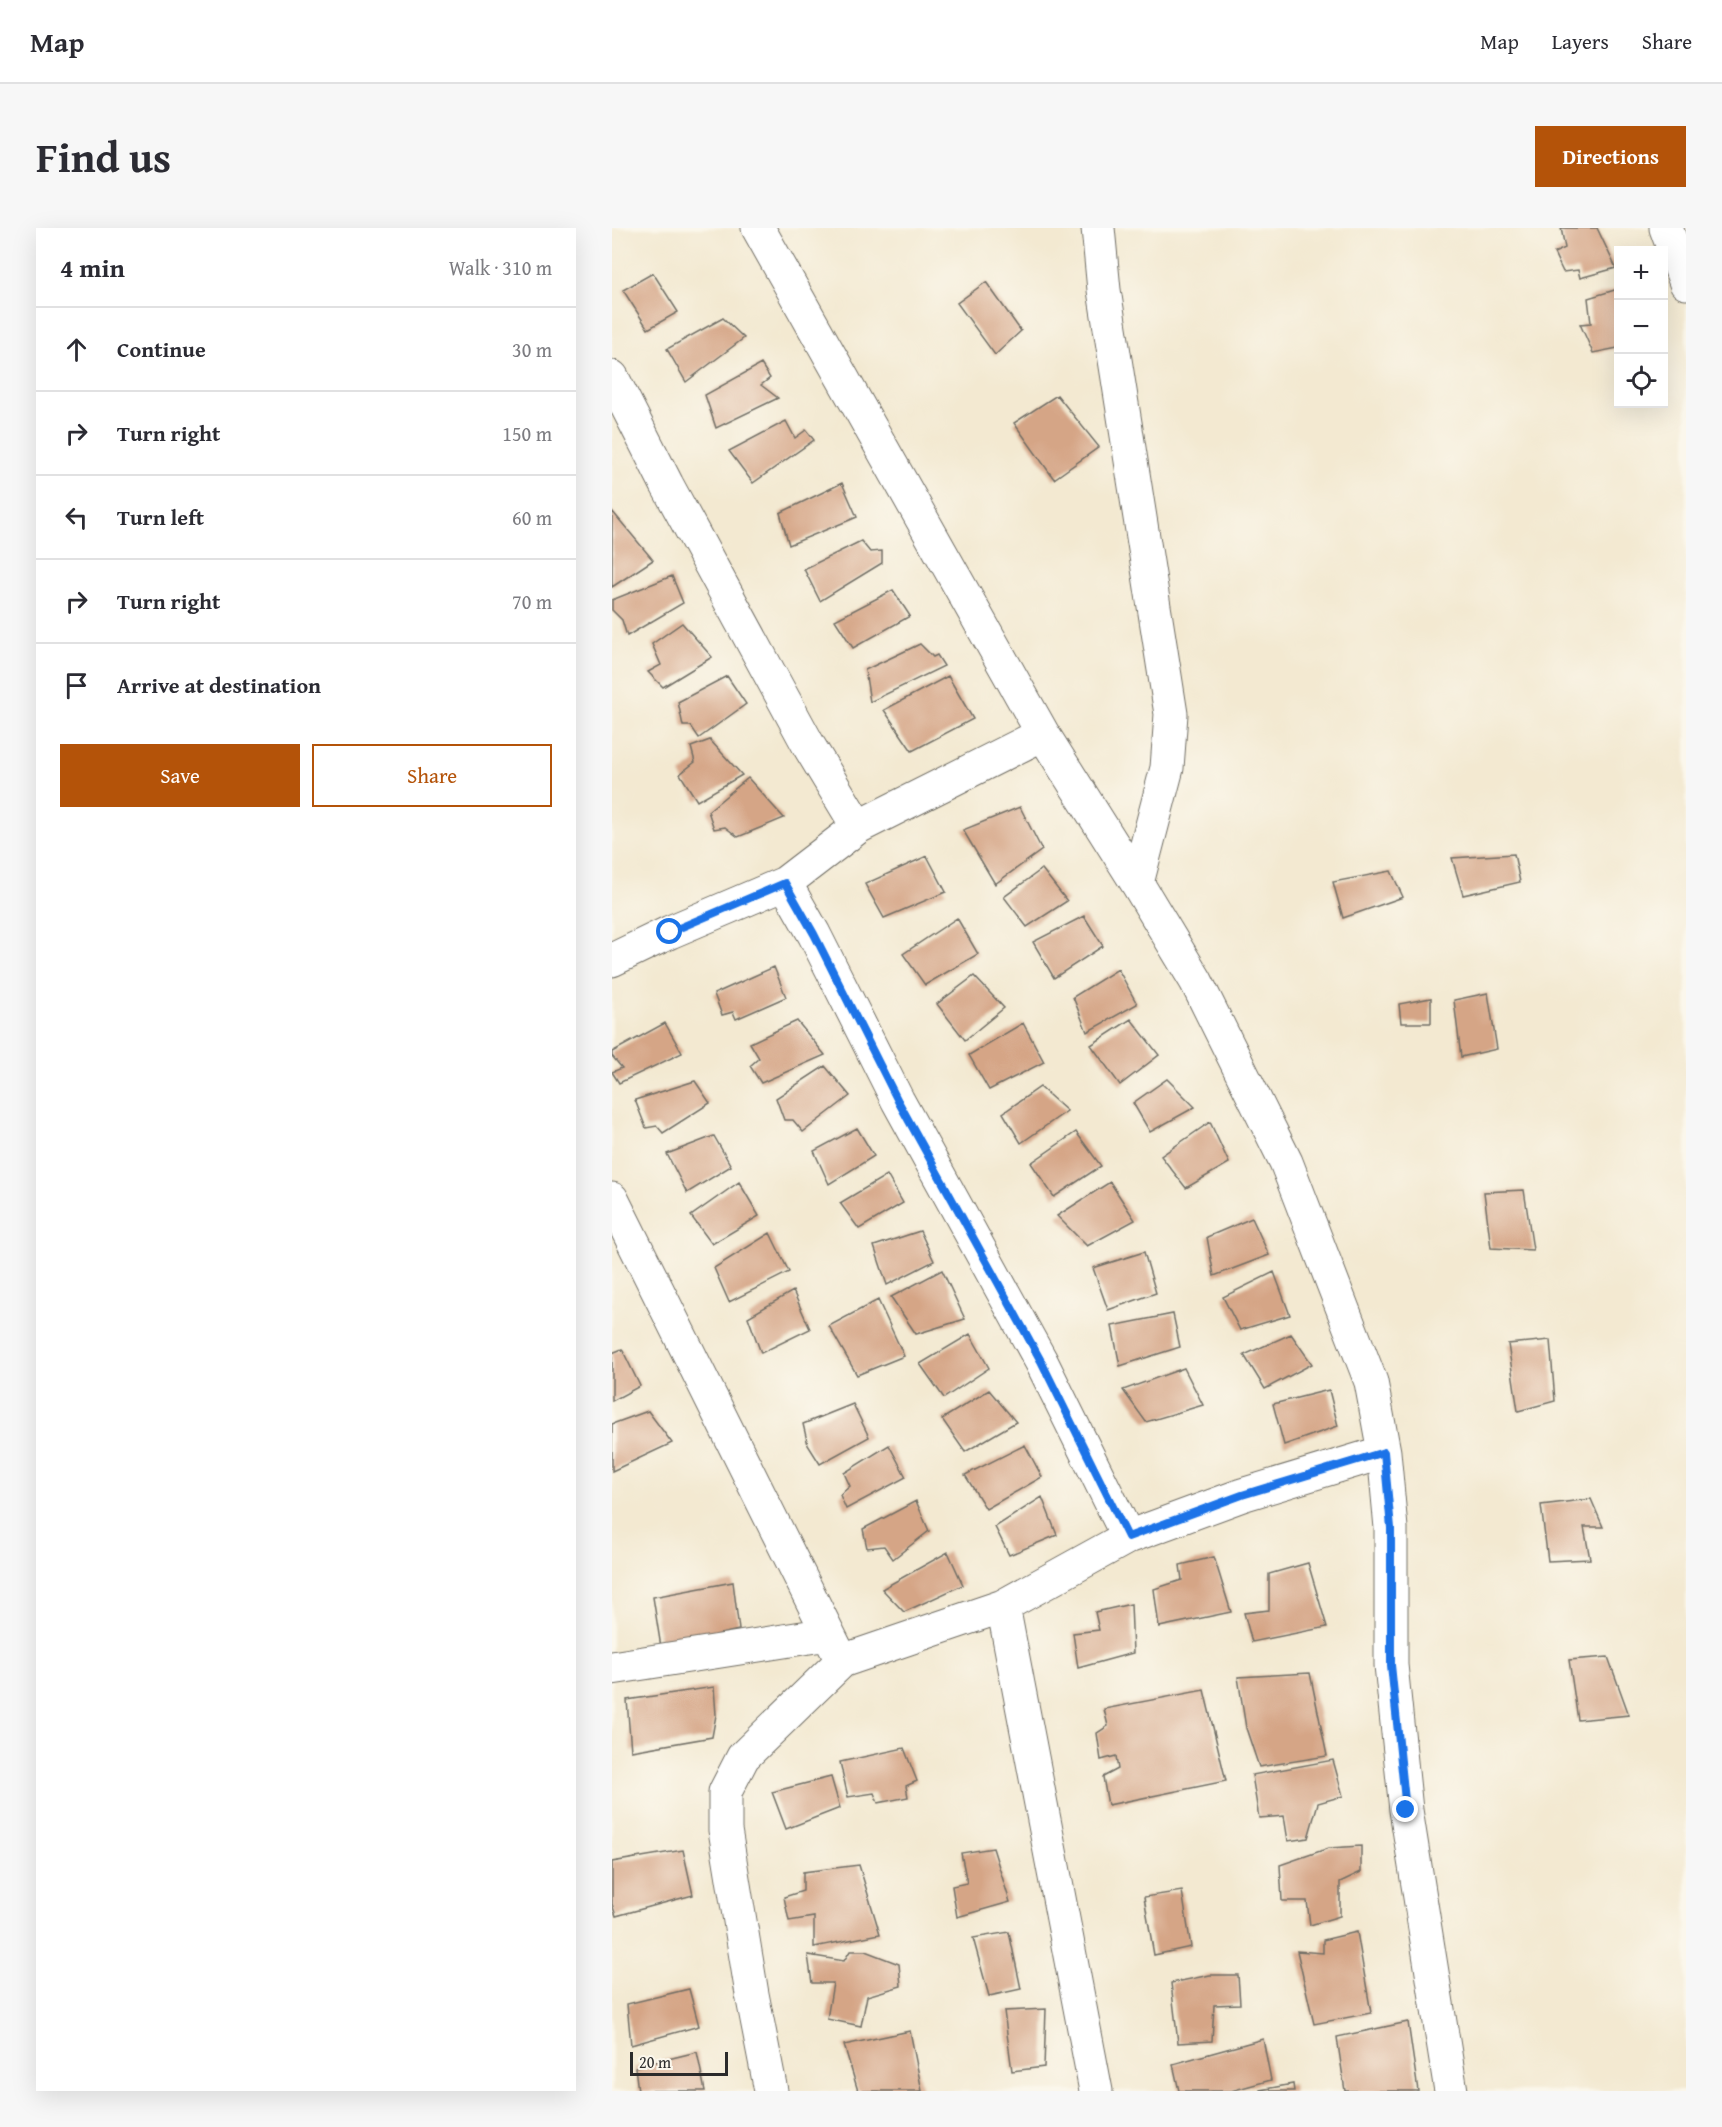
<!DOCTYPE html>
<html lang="en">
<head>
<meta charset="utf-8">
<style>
  body { margin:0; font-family:"Gentium Book Plus",serif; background:#f7f7f7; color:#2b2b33 }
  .controls { position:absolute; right:18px; top:18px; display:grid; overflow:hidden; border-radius:0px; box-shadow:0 6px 24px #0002 }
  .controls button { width:54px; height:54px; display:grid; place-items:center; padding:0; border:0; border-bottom:2px solid #e1e1e2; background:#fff; color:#2b2b33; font:30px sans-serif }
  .scale { position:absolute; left:18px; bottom:15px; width:98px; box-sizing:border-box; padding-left:6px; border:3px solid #2b2b2b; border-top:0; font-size:16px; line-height:21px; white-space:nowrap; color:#2b2b2b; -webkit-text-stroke:4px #fbf7ec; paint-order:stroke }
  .stop { position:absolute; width:18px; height:18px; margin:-14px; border:4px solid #1a73e8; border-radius:50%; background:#fff }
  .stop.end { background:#1a73e8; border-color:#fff; box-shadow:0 2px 6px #0008 }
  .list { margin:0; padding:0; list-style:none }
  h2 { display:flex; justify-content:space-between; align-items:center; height:78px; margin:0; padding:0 24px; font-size:26px }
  h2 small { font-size:20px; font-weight:400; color:#7c7c81 }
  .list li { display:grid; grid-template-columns:39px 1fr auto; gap:18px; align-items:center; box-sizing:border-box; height:84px; padding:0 24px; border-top:2px solid #e1e1e2 }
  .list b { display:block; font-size:22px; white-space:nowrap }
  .list em { font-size:20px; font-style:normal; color:#7c7c81 }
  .actions { display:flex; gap:12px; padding:18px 24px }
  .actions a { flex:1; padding:14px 0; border:2px solid #b45309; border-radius:0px; text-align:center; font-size:21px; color:#b45309 }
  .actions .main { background:#b45309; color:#fff }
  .icon { flex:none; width:33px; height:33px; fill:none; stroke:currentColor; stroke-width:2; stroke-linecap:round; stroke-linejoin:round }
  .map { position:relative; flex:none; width:1074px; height:1863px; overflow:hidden; border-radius:0px }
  header { display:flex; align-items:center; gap:36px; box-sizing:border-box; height:84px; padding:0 30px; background:#fff; border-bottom:2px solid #e1e1e2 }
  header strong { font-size:28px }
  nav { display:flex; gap:33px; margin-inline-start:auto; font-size:21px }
  .intro { display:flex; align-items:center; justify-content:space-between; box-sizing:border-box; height:144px; padding:0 36px }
  h1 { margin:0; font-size:42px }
  .button { padding:15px 27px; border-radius:0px; background:#b45309; color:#fff; font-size:21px; font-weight:700 }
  main { display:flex; gap:36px; padding:0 36px }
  aside { flex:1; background:#fff; border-radius:0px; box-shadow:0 6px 24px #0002 }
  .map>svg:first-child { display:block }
  .building { fill:#d5a586 }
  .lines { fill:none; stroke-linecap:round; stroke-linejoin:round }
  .minor-casing { stroke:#716e65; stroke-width:35 }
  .minor { stroke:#fff; stroke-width:33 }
  .route { stroke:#1a73e8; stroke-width:8 }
</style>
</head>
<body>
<header>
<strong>Map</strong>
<nav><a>Map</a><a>Layers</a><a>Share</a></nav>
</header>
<div class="intro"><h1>Find us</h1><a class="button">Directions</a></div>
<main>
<aside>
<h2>4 min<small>Walk · 310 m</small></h2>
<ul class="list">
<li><svg class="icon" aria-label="ahead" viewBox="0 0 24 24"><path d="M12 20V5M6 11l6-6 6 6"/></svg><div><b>Continue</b></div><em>30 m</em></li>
<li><svg class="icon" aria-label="right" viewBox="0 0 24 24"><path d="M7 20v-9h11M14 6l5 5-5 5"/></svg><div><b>Turn right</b></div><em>150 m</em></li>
<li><svg class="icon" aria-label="left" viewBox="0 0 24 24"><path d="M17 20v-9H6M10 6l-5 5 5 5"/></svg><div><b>Turn left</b></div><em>60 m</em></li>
<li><svg class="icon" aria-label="right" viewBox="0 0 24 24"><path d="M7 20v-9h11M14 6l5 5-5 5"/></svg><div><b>Turn right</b></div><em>70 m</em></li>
<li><svg class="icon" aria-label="arrive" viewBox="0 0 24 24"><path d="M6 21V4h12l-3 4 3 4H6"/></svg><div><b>Arrive at destination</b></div></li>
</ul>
<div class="actions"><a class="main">Save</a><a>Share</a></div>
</aside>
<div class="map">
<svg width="1074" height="1863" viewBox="0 0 1074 1863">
  <rect width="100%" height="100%" fill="#fbf7ec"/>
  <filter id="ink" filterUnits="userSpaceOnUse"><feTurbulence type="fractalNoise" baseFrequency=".0167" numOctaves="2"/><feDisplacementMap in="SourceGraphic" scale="12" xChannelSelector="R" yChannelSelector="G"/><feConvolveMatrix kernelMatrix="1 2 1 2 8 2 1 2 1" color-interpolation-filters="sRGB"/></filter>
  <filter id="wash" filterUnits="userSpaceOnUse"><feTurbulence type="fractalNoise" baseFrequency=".008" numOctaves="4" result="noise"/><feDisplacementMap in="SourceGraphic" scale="24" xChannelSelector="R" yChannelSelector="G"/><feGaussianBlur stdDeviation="1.35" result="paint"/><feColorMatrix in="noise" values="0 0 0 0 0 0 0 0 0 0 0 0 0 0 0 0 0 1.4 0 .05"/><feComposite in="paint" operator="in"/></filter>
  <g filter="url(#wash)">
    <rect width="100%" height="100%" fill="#f3e9d1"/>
    <g id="blocks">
      <path class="building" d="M949,0H985L1004,40L968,50L966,42L951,44L942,25L953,20Z
        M41,45L66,84L36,101L11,62Z
        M374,54L409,103L383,127L345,75Z
        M1006,61V120L981,125L968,96L979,95L976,70Z
        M111,90L132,110L74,154L55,121Z
        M149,136L158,150L149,157L166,170L104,200L93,167Z
        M445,167L487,219L442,251L402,195Z
        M174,193L183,210L194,202L202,212L141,255L117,223Z
        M230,255L245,289L177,317L168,285Z
        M0,283L41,332L0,359Z
        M249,313L258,324L270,323V335L208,373L192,341Z
        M60,348L71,375L15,408L10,392L0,382V372Z
        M281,362L298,388L241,420L223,392Z
        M70,395L100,429L51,459L36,444L49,437L40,416Z
        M308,416L321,429L325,427L332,438L258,474L253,442Z
        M115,448L134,476L87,510L79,498H71L66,474Z
        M336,448L361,491L300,523L272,482Z
        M98,512L130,547L85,573L68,546L83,534L79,519Z
        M136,550L172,590L126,609L113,599L102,601L96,583Z
        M408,579L430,622L383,656L351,602Z
        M902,626L908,654L851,667L840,630Z
        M315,628L334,664L272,690L253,656Z
        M430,641L455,673L415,699L392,669Z
        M779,643L791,669L731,690L721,654Z
        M472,688L491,718L442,750L421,714Z
        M345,690L366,726L313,757L291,726Z
        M162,739L174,769L124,791L121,784L110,787L102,766Z
        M506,741L525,776L475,804L461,769Z
        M362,748L392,780L353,812L325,776Z
        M876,765L885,821L849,829L842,772Z
        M819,770V795H789L787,776Z
        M519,791L547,827L508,857L479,817Z
        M185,793L213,827L149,855L138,838L147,830L138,815Z
        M53,795L70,825L7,855L0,844L10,840L0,828V824Z
        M411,795L432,834L377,862L357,827Z
        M213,838L238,868L191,904L181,892H172L164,870Z
        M555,851L583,879L538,904L521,875Z
        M83,853L98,875L51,905L45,898L34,900L23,872Z
        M428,859L455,883L409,915L391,885Z
        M598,894L617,935L574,960L549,928Z
        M245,900L262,928L217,956L202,923Z
        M464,904L489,938L442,969L419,935Z
        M102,908L119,938L75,965L55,926Z
        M275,947L291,975L247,1001L228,975Z
        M127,954L147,988L100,1016L79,988Z
        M498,954L523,992L475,1018L445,988Z
        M912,962L921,1022L879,1020L872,964Z
        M640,990L657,1027L602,1048L595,1009Z
        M308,1003L322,1033L275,1057L262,1018Z
        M158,1005L177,1044L117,1074L102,1040Z
        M532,1024L544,1065L496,1082L481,1040Z
        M330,1042L353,1091L304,1106L279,1069Z
        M662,1044L678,1087L628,1102L611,1069Z
        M181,1063L198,1101L149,1125L136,1089Z
        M266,1072L292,1128L245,1147L217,1098Z
        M561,1086L568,1119L508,1138L500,1098Z
        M358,1106L377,1140L332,1170L308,1136Z
        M679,1106L700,1136L653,1161L632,1127Z
        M938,1112L943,1173L906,1183L896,1116Z
        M10,1121L28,1158L0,1173V1125Z
        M572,1140L591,1177L534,1194L511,1162Z
        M377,1162L404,1194L353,1224L330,1191Z
        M717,1162L726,1198L672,1217L661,1176Z
        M241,1176L257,1209L208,1236L196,1217L191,1196Z
        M36,1183L60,1215L0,1243V1196Z
        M277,1217L294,1249L234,1281L228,1267L238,1258L232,1245Z
        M413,1217L430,1249L374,1281L353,1247Z
        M430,1269L445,1307L397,1327L383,1299Z
        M979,1271L991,1299H972L978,1331L936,1333L929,1277Z
        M304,1273L317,1303L281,1331L272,1318L255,1320L251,1301Z
        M336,1324L351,1357L292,1384L270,1361Z
        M602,1329L619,1384L547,1399L542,1361L570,1352L568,1337Z
        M696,1335L715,1399L640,1414L632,1385L657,1382V1346Z
        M121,1354L127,1402L49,1419L41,1369Z
        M519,1376L521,1425L466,1440L461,1405L487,1402L483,1384Z
        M996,1429L1017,1487L966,1492L957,1432Z
        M698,1445L715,1528L647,1539L634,1500L626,1449Z
        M102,1459L104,1487L100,1509L19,1523L15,1472Z
        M592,1462L614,1553L496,1577L491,1549L506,1541L504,1528L489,1532L485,1505L496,1498L492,1481Z
        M292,1520L305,1553L294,1558L296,1569L266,1575L262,1565L236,1569L228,1534Z
        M721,1532L731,1568L706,1575L696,1610L676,1613L672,1588L647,1590L640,1547Z
        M219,1549L228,1580L174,1601L160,1564Z
        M749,1618V1644L728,1654V1688L698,1697L695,1673H670L668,1637L717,1620Z
        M381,1620L398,1674L345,1689L340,1658L355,1655L349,1625Z
        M71,1622L81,1667L4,1688L0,1676V1634Z
        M247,1637L268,1706L202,1719V1689L177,1693L172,1669L191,1663V1644Z
        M570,1663L579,1719L542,1727L532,1669Z
        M397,1704L409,1761L377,1768L361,1710Z
        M745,1704L759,1785L702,1796L685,1723L711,1725V1712Z
        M238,1723H253L287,1736L289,1758L255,1768L249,1798L215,1791L221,1755H200L196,1727L232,1733Z
        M598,1747H626L628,1776L602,1777L600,1813L566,1815L559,1755Z
        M77,1761L87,1798L19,1817L15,1776Z
        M434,1781L432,1839L400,1843L392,1783Z
        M796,1794L806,1863H733L725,1809Z
        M298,1803L310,1863H246L232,1817Z
        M651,1811L659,1852L619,1863H567L561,1836Z
        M85,1824L93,1863H26L23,1839Z
        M681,1856L682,1863H648V1862Z"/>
    </g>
  </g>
  <g filter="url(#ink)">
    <use href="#blocks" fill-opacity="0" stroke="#716e65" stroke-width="1.5"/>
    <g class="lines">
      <g class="minor-casing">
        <path id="minor" d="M146,0L431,506L525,655L584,753L674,934L759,1154L772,1224L630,1267L516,1309L429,1133L286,873L202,706L173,655
          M486,0L492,62L559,486L555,540L525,655
          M1054,0L1074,55
          M0,149L55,257L197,518L246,599
          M0,732L58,704L173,655L246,599L431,506
          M0,971L230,1433L391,1378L516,1309
          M772,1224L779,1300V1437L794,1582L839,1863
          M391,1378L484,1863
          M0,1440L216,1406
          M159,1863L140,1766L113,1602V1564L131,1529L230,1433"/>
      </g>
      <use href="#minor" class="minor"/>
    </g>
  </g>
  <g class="lines" filter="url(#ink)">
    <path class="route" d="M58,704L173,655L202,706L286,873L429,1133L516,1309L630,1267L772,1224L779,1300V1437L794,1582"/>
  </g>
</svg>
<div class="controls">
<button>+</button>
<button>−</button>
<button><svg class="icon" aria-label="locate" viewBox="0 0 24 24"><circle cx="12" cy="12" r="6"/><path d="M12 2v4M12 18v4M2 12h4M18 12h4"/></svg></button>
</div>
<div class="scale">20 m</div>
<div class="stop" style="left:58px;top:704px"></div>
<div class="stop end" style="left:794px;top:1582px"></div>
</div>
</main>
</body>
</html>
